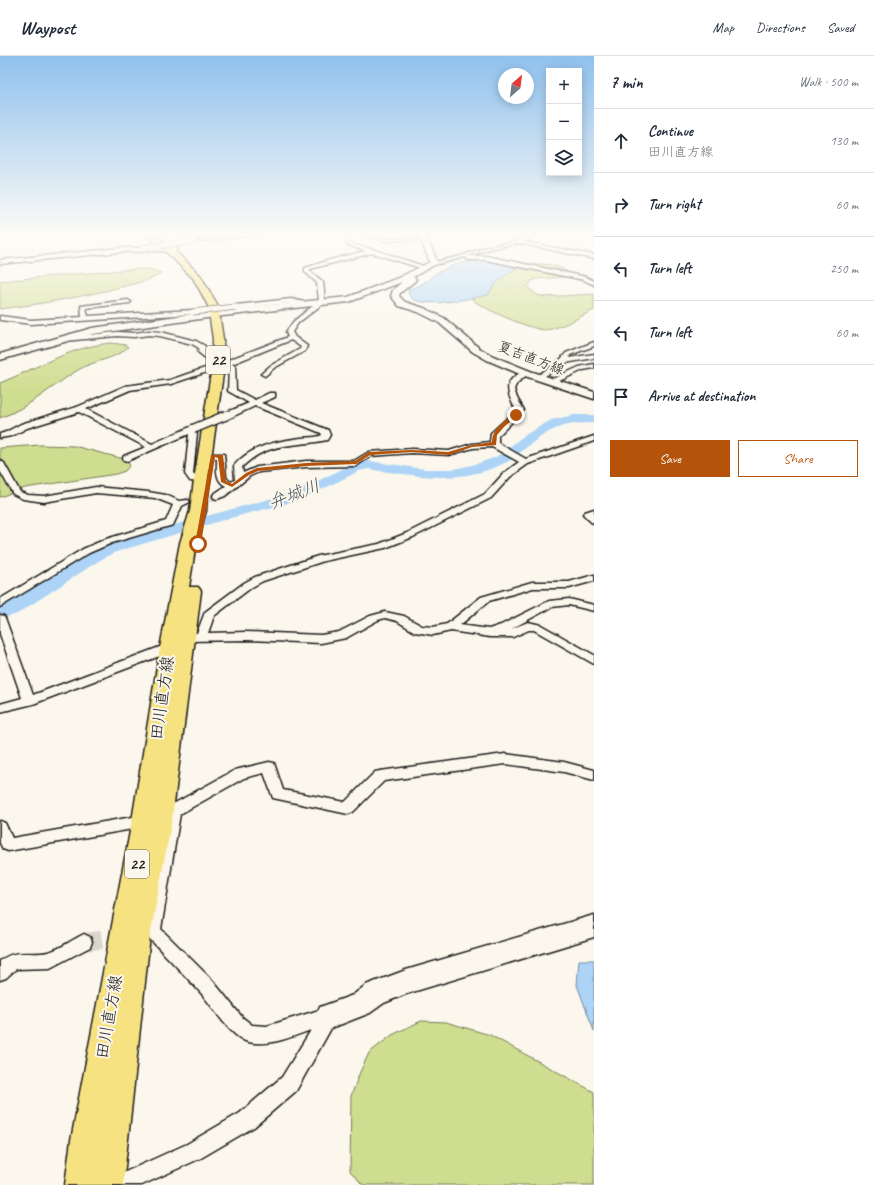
<!DOCTYPE html>
<html lang="en">
<head>
<meta charset="utf-8">
<style>
  body { margin:0; font-family:Caveat,"Klee One",sans-serif; background:#f2f2f3; color:#1f2937 }
  .controls { position:absolute; right:12px; top:12px; display:grid; overflow:hidden; border-radius:0px; box-shadow:0 2px 10px #0003 }
  .controls button { width:36px; height:36px; display:grid; place-items:center; padding:0; border:0; border-bottom:1px solid #e0e1e3; background:#fff; color:#1f2937; font:20px sans-serif }
  .compass { position:absolute; left:498px; top:12px; width:36px; height:36px; border-radius:50%; background:#fff; box-shadow:0 2px 10px #0003; rotate:28deg }
  .stop { position:absolute; width:12px; height:12px; margin:-9px; border:3px solid #b45309; border-radius:50%; background:#fff }
  .stop.end { background:#b45309; border-color:#fff; box-shadow:0 1px 4px #0008 }
  .list { margin:0; padding:0; list-style:none }
  h2 { display:flex; justify-content:space-between; align-items:center; height:52px; margin:0; padding:0 16px; font-size:17px }
  h2 small { font-size:13px; font-weight:400; color:#747a83 }
  .list li { display:grid; grid-template-columns:26px 1fr auto; gap:12px; align-items:center; box-sizing:border-box; height:64px; padding:0 16px; border-top:1px solid #e0e1e3 }
  .list b { display:block; font-size:15px; white-space:nowrap }
  .list p { margin:0; font-size:13px; white-space:nowrap; color:#747a83 }
  .list em { font-size:13px; font-style:normal; color:#747a83 }
  .actions { display:flex; gap:8px; padding:12px 16px }
  .actions a { flex:1; padding:9px 0; border:1px solid #b45309; border-radius:0px; text-align:center; font-size:14px; color:#b45309 }
  .actions .main { background:#b45309; color:#fff }
  .icon { flex:none; width:22px; height:22px; fill:none; stroke:currentColor; stroke-width:2; stroke-linecap:round; stroke-linejoin:round }
  .map { position:relative; flex:none; width:594px; height:1129px; overflow:hidden }
  header { display:flex; align-items:center; gap:24px; box-sizing:border-box; height:56px; padding:0 20px; background:#fff; border-bottom:1px solid #e0e1e3 }
  header strong { font-size:19px }
  nav { display:flex; gap:22px; margin-inline-start:auto; font-size:14px }
  main { display:flex }
  aside { flex:1; background:#fff }
  .map>svg:first-child { display:block }
  .green { fill:#cfdd90; stroke:#767c56 }
  .water { fill:#add4f7; stroke:#738a9f }
  .lines { fill:none; stroke-linecap:round; stroke-linejoin:round }
  .river { fill:#add4f7; fill-rule:evenodd }
  .street-tunnel-far1 { stroke:#dad6cd; stroke-width:8; stroke-dasharray:8 4.5; stroke-linecap:butt }
  .street-tunnel { stroke:#dad6cd; stroke-width:18; stroke-dasharray:18 9; stroke-linecap:butt }
  .street-casing { stroke:#1c1c1c; stroke-width:3 }
  .secondary-casing { stroke:#1c1c1c; stroke-width:3 }
  .primary-casing { stroke:#1c1c1c; stroke-width:3 }
  .street { fill:#fbf7ec; fill-rule:evenodd }
  .secondary { fill:#fbf7ec; fill-rule:evenodd }
  .primary { fill:#f7e281; fill-rule:evenodd }
  .street-bridge-far2-casing { stroke:#1c1c1c; stroke-width:7; stroke-linecap:butt }
  .street-bridge-far1-casing { stroke:#1c1c1c; stroke-width:9; stroke-linecap:butt }
  .street-bridge-casing { stroke:#1c1c1c; stroke-width:11; stroke-linecap:butt }
  .street-bridge-far2 { stroke:#fbf7ec; stroke-width:5.5 }
  .street-bridge-far1 { stroke:#fbf7ec; stroke-width:7 }
  .street-bridge { stroke:#fbf7ec; stroke-width:8 }
  .route { fill:#b45309 }
  .labels { text-anchor:middle; dominant-baseline:central; stroke-width:4; stroke-linejoin:round; paint-order:stroke }
  .far-street-label { font-size:14px; fill:#1c1c1c; stroke:#fbf7ec }
  .shield { fill:#fbf7ec; stroke:#5f5e5a; stroke-width:1 }
  .shield-label { font-size:16px; font-weight:bold; fill:#1c1c1c }
  .street-label { font-size:17px; fill:#1c1c1c; stroke:#fbf7ec }
  .water-label { font-size:18px; font-style:italic; fill:#48535e; stroke:#fbf7ec }
</style>
</head>
<body>
<header>
<strong>Waypost</strong>
<nav><a>Map</a><a>Directions</a><a>Saved</a></nav>
</header>
<main>
<div class="map">
<svg width="594" height="1129" viewBox="0 0 594 1129">
  <rect width="100%" height="100%" fill="#fbf7ec"/>
  <filter id="ink" filterUnits="userSpaceOnUse"><feTurbulence type="fractalNoise" baseFrequency=".025" numOctaves="2"/><feDisplacementMap in="SourceGraphic" scale="8" xChannelSelector="R" yChannelSelector="G"/><feConvolveMatrix kernelMatrix="1 2 1 2 8 2 1 2 1" color-interpolation-filters="sRGB"/></filter>
  <g filter="url(#ink)">
    <path class="green" d="M520,207C534,208 556,206 568,216L565,221L536,223L532,225L527,231L537,239L545,241L594,238V254C579,261 562,272 546,274C531,274 483,253 472,243L474,240Z
      M133,213H150L161,217C152,224 140,226 129,229C87,240 43,248 0,253V225Z
      M112,287L126,289L128,291C115,304 94,304 78,314C52,330 30,351 0,362V327C37,312 72,290 112,287Z
      M40,389L74,390L124,403L130,409L125,415L116,418L25,432L0,441V392Z
      M421,965L446,966L490,979L594,1036V1129H363L350,1115L351,1040L360,1016L369,997L392,979Z"/>
    <path class="water" d="M481,203L519,211C506,218 495,226 488,239C475,241 407,258 408,234L424,227L436,217L457,208Z
      M579,904H594V975L577,929Z"/>
    <g class="lines">
      <path class="river" d="M574,359H594V367C564,367 551,372 527,391C520,396 513,404 505,407C461,429 414,420 368,413L359,415L315,437L285,448L230,462L119,495L100,504L17,558L0,563V551L88,496L107,487L273,442L305,431L355,407L368,405L425,413H454L476,408L496,401L525,379L551,364Z"/>
      <path class="street-tunnel-far1" d="M185,446L217,440"/>
      <path class="street-tunnel" d="M84,886L123,881"/>
      <g class="street-casing">
        <path id="street" d="M245,178H265L193,186L191,185Z
          M363,178H371L385,183L422,181L424,182L422,183L385,185Z
          M519,185L594,199V203L519,187L489,193L468,200H486L586,221L594,225V229L584,224L486,204H468L466,201L434,209L431,207L461,200L486,191Z
          M347,187L375,194L429,212L424,213L372,197L310,213V215L323,226L325,246L298,267L292,276L295,281L307,290L305,295L274,312L265,320L261,318L270,310L300,293L301,291L291,284L232,308L235,310L236,334L255,344L269,337H275V341L261,347L328,374L330,379L327,384C295,391 268,385 242,411L243,417L257,411L306,405H354L369,396L412,393L449,395L472,388L490,386L491,377L516,354C506,336 502,323 526,315L529,317L517,327L514,333L517,342L524,354L498,380V387L526,403L594,380V385L528,408L510,421L491,442L413,481L385,492L324,505L263,525L252,531L214,560L208,577L246,576L321,579L339,576L370,560L385,556L404,560L422,570L433,571L447,568L481,541L532,526H569L594,519V525L569,532H533L489,545L460,569L489,573L501,569L549,545L569,543L594,549V555L569,549L552,551L511,573L528,566L541,569L594,599V608L534,574H529L513,581H490L451,575L433,579L415,576L397,565L385,562L378,564L346,582L321,587L246,584L188,585L173,595L33,648L0,656V648L22,642L0,578V559L4,560L5,562L33,639L165,589L182,578L197,577L205,556L244,527L255,521L318,500L379,488L407,477L485,438L504,417L519,406L492,391L473,392L449,399L412,397L371,400L356,410L306,411L259,416L250,420L225,440L217,443L214,442L213,440L214,438L226,430C215,425 217,413 217,403L209,402L208,400L209,398H224L226,421L228,424L231,426L235,424L234,410C250,390 277,385 301,382C308,381 316,382 322,379L321,377L255,350L236,359H230V355L249,347L228,335L229,311L225,310L171,328L130,334L86,353L152,388L190,371H196L197,373L195,375L197,377L193,418L196,421L204,422L205,424L204,426L190,425L185,418L189,378L127,405L124,404L123,402L124,400L146,391L79,356L27,372L12,380L0,382V378L6,376L21,368L77,351L125,330L170,324L208,311V304L198,296L199,292L192,288L160,280L149,279L134,281L117,280L64,285L62,284V282L117,276L134,277L149,275L161,276L196,285L205,290V295L213,302L215,309L288,281L286,276L294,265L319,245L317,227L305,216V212L333,203L366,195L347,189Z
          M291,243L313,248L310,250L291,247L236,253L233,251L236,249Z
          M128,244L131,246L130,247L86,252L88,260L193,254L196,256L193,258L31,268L0,264V260L31,264L82,261L81,250Z
          M594,286V290L570,299L569,302L594,298V302L565,307L542,322L540,323L536,321L561,303L566,297Z
          M594,308V312L583,314L555,327H549L548,325L579,311Z
          M0,404L4,407L20,436L28,439L44,440L96,431L148,436L166,439L179,445L188,444L190,446L182,450L173,469L112,487L89,497L0,551V543L83,493L106,483L166,465L173,449L155,442L96,437L44,446L23,443L13,438L0,415Z
          M594,453V467L591,466L583,458L585,456Z
          M505,698L564,706L594,714V724L564,716L505,708L384,725L353,756L348,758L273,742L264,717L244,722L180,758L161,873L213,925L242,961L252,969L267,970L329,951L335,954L338,960L296,1035L254,1071L201,1102L142,1129H109L112,1122L187,1088L240,1057L282,1021L311,974C291,981 270,991 248,986C230,981 213,950 200,936C183,917 165,899 147,880L145,875L164,766L160,768L155,766L153,762L155,758L235,714L269,706L274,707L283,734L345,746L375,716L380,715Z
          M144,759L149,761L151,765L149,769L144,771L8,795L3,793L0,787V765L5,767L12,782Z
          M84,878L90,881L92,886L90,891L50,912L16,913L6,922L0,924V905C16,892 29,900 48,896C59,894 73,883 84,878Z"/>
      </g>
      <g class="secondary-casing">
        <path id="secondary" d="M418,178H425L438,207L413,221L416,223L415,225L400,237L399,240L405,246L424,252L444,262L479,292L493,300L530,315L594,336V343L522,319L487,304L473,296L438,266L418,256L399,250L391,240L393,234L402,226L349,246L214,261L93,278L0,304V298L92,272L214,255L348,241L398,222L430,206Z
          M527,178H535L522,188H516V184Z
          M174,191H177V195L122,196L0,208V204L122,192Z
          M594,859V881L406,938L384,947L370,957L329,973L320,969L316,960L320,951L353,939L366,929L406,914Z"/>
      </g>
      <g class="primary-casing">
        <path id="primary" d="M145,178H154L171,191L200,219L218,250L223,283L224,311L208,424L206,455L196,487L189,531H198L201,535L172,763L150,880L123,1129H65L71,1084L132,765L160,592L180,487L190,455L194,424L212,311L213,283L208,250L203,240L193,222L165,195Z"/>
      </g>
      <use href="#street" class="street"/>
      <use href="#secondary" class="secondary"/>
      <use href="#primary" class="primary"/>
      <g class="street-bridge-far2-casing">
        <path id="street-bridge-far2" d="M142,192L193,185
          M193,256L236,251"/>
      </g>
      <g class="street-bridge-far1-casing">
        <path id="street-bridge-far1" d="M225,360L233,357"/>
      </g>
      <g class="street-bridge-casing">
        <path id="street-bridge" d="M193,373L227,359"/>
      </g>
      <use href="#street-bridge-far2" class="street-bridge-far2"/>
      <use href="#street-bridge-far1" class="street-bridge-far1"/>
      <use href="#street-bridge" class="street-bridge"/>
    </g>
  </g>
  <linearGradient id="sky" x2="0" y2="1"><stop stop-color="#90c1ee"/><stop offset="0.53" stop-color="#fdfbf6"/><stop offset="1" stop-color="#fdfbf6" stop-opacity="0"/></linearGradient>
  <rect width="594" height="336" fill="url(#sky)"/>
  <path class="route" d="M514,358L518,359L504,371L497,379L496,389L472,391L449,399L412,396L370,399L356,408L306,410L258,415L249,419L232,431L221,426L218,402L215,401L201,488L198,490L195,488L211,399H223L226,425L232,428L246,417L257,412L306,407L355,405L369,396L412,394L448,396L472,389L492,386C492,373 504,366 514,358Z"/>
  <g class="labels">
    <g class="far-street-label">
      <text transform="translate(531 302) rotate(21)">夏吉直方線</text>
    </g>
    <g class="shield">
      <rect x="206" y="290" width="24" height="28" rx="3"/>
      <rect x="125" y="794" width="24" height="28" rx="3"/>
    </g>
    <g class="shield-label">
      <text x="218" y="304">22</text>
      <text x="137" y="808">22</text>
    </g>
    <g class="street-label">
      <text transform="translate(162 642) rotate(-82)">田川直方線</text>
      <text transform="translate(109 961) rotate(-80)">田川直方線</text>
    </g>
    <g class="water-label">
      <text transform="translate(294 438) rotate(-21)">弁城川</text>
    </g>
  </g>
</svg>
<div class="controls">
<button>+</button>
<button>−</button>
<button><svg class="icon" aria-label="layers" viewBox="0 0 24 24"><path d="M12 4l9 5-9 5-9-5zM3 14l9 5 9-5"/></svg></button>
</div>
<svg class="compass" viewBox="-18 -18 36 36"><path d="M0-13l5 13h-10z" fill="#e53935"/><path d="M0 13l5-13h-10z" fill="#747a83"/></svg>
<div class="stop" style="left:198px;top:488px"></div>
<div class="stop end" style="left:516px;top:359px"></div>
</div>
<aside>
<h2>7 min<small>Walk · 500 m</small></h2>
<ul class="list">
<li><svg class="icon" aria-label="ahead" viewBox="0 0 24 24"><path d="M12 20V5M6 11l6-6 6 6"/></svg><div><b>Continue</b><p>田川直方線</p></div><em>130 m</em></li>
<li><svg class="icon" aria-label="right" viewBox="0 0 24 24"><path d="M7 20v-9h11M14 6l5 5-5 5"/></svg><div><b>Turn right</b></div><em>60 m</em></li>
<li><svg class="icon" aria-label="left" viewBox="0 0 24 24"><path d="M17 20v-9H6M10 6l-5 5 5 5"/></svg><div><b>Turn left</b></div><em>250 m</em></li>
<li><svg class="icon" aria-label="left" viewBox="0 0 24 24"><path d="M17 20v-9H6M10 6l-5 5 5 5"/></svg><div><b>Turn left</b></div><em>60 m</em></li>
<li><svg class="icon" aria-label="arrive" viewBox="0 0 24 24"><path d="M6 21V4h12l-3 4 3 4H6"/></svg><div><b>Arrive at destination</b></div></li>
</ul>
<div class="actions"><a class="main">Save</a><a>Share</a></div>
</aside>
</main>
</body>
</html>
